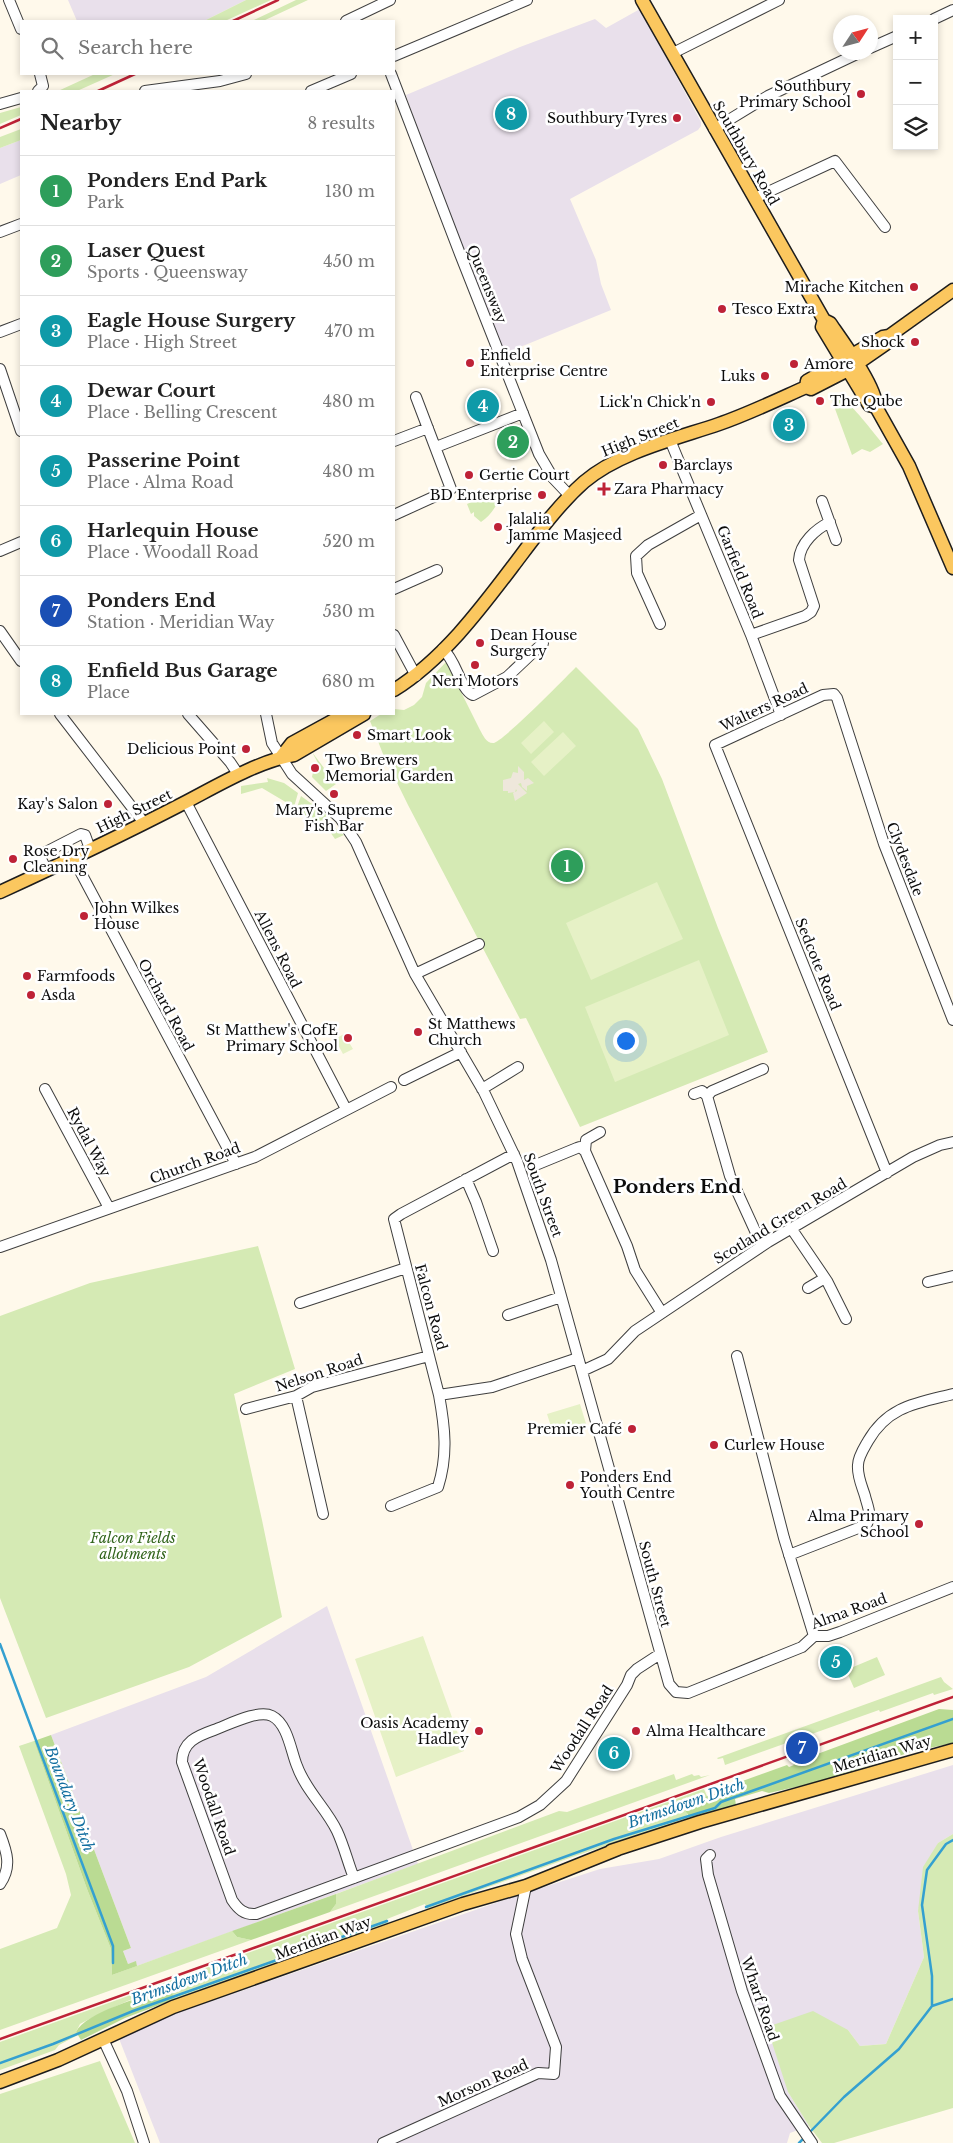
<!DOCTYPE html>
<html lang="en">
<head>
<meta charset="utf-8">
<style>
  body { margin:0; font-family:"Libre Baskerville",serif; background:#f6f6f6; color:#222 }
  .controls { position:absolute; right:15px; top:15px; display:grid; overflow:hidden; border-radius:0px; box-shadow:0 2px 8px #0003 }
  .controls button { width:45px; height:45px; display:grid; place-items:center; padding:0; border:0; border-bottom:1px solid #e0e0e0; background:#fff; color:#222; font:25px sans-serif }
  .compass { position:absolute; left:833px; top:15px; width:45px; height:45px; border-radius:50%; background:#fff; box-shadow:0 2px 8px #0003; rotate:54deg }
  .you { position:absolute; left:625px; top:1040px; width:18px; height:18px; margin:-12px; border:4px solid #fff; border-radius:50%; background:#1a73e8; box-shadow:0 0 0 8px #1a73e833 }
  .badge { display:grid; place-items:center; width:32px; height:32px; border-radius:50%; background:#1a73e8; color:#fff; font-size:16px; font-weight:700 }
  .pin { position:absolute; translate:-50% -50%; border:2px solid #fff; box-shadow:0 1px 5px #0006 }
  .list { margin:0; padding:0; list-style:none }
  h2 { display:flex; justify-content:space-between; align-items:center; height:65px; margin:0; padding:0 20px; font-size:21px }
  h2 small { font-size:16px; font-weight:400; color:#767676 }
  .list li { display:grid; grid-template-columns:32px 1fr auto; gap:15px; align-items:center; box-sizing:border-box; height:70px; padding:0 20px; border-top:1px solid #e0e0e0 }
  .list b { display:block; font-size:19px; white-space:nowrap }
  .list p { margin:0; font-size:16px; white-space:nowrap; color:#767676 }
  .list em { font-size:16px; font-style:normal; color:#767676 }
  .icon { flex:none; width:28px; height:28px; fill:none; stroke:currentColor; stroke-width:2; stroke-linecap:round; stroke-linejoin:round }
  .map { position:relative; flex:none; width:953px; height:2143px; overflow:hidden }
  .search { position:absolute; background:#fff; box-shadow:0 2px 8px #0003; left:20px; top:20px; width:375px; height:55px; display:flex; align-items:center; gap:12px; box-sizing:border-box; padding:0 18px; border-radius:0px; color:#767676; font-size:19px }
  .panel { position:absolute; background:#fff; box-shadow:0 2px 8px #0003; left:20px; top:90px; width:375px; height:625px; border-radius:0px }
  .map>svg:first-child { display:block }
  .industrial { fill:#e9e0eb }
  .green { fill:#d5eab4 }
  .forest { fill:#badb93 }
  .pitch { fill:#e6f1c6 }
  .plaza { fill:#eee7db }
  .lines { fill:none; stroke-linecap:round; stroke-linejoin:round }
  .stream { stroke:#34a0d0; stroke-width:2.5 }
  .minor-casing { stroke:#3f3f3f; stroke-width:12 }
  .major-casing { stroke:#1d1d1d; stroke-width:15 }
  .minor { stroke:#fff; stroke-width:10 }
  .major { stroke:#fbc75f; stroke-width:12 }
  .rail { stroke:#be2237; stroke-width:2.5 }
  .poi-dot { fill:#be2237; stroke:#fff; stroke-width:2 }
  .labels { text-anchor:middle; dominant-baseline:central; stroke-width:5; stroke-linejoin:round; paint-order:stroke }
  .poi-label { font-size:14px; fill:#0c0c0c; stroke:#fff; text-anchor:start }
  .street-label { font-size:14px; fill:#0c0c0c; stroke:#fff }
  .park-label { font-size:14px; font-style:italic; fill:#31641b; stroke:#fff }
  .water-label { font-size:15px; font-style:italic; fill:#136fa0; stroke:#fff }
  .district-label { font-size:19px; font-weight:bold; fill:#0c0c0c; stroke:#fff }
</style>
</head>
<body>
<div class="map">
<svg width="953" height="2143" viewBox="0 0 953 2143">
  <rect width="100%" height="100%" fill="#fff9eb"/>
  <path class="industrial" d="M68,0H246L204,21H77Z
    M640,9L701,122V126L698,130L570,199L596,260L601,284L611,310L503,354L425,151L406,95L520,47L595,19L606,28Z
    M21,140V175L0,184V148Z
    M327,1606L418,1864L137,1966L136,1962L128,1964L123,1951L131,1948L51,1735L206,1677Z
    M953,1765V1834L938,1843L918,1911L924,1957L886,2044L860,2046L848,2030L788,2092L809,2126L790,2133L787,2143H160L118,2036L172,2015L507,1899L600,1869L659,1859L721,1837Z"/>
  <path class="green" d="M246,0H271L225,21H204Z
    M296,0H308L263,21H252Z
    M95,74H115L77,91H58Z
    M21,107V115L0,124V113Z
    M21,129V140L0,148V137Z
    M840,397C854,406 871,430 883,444L870,452L862,449L852,455L831,398Z
    M497,491L500,497C496,507 490,516 481,522L474,516V512L471,514L467,504Z
    M446,662L480,730C483,735 486,743 493,743C502,743 565,678 576,667L638,729L662,779L718,928L768,1052L580,1127L526,1018L520,1019L408,805L383,754L370,721L381,714H394V709L404,710L414,705L422,697L426,683Z
    M312,752L336,784L326,791L312,777L314,767L318,763Z
    M267,778L284,783L298,793L294,807L262,788L241,794V786L268,782Z
    M301,796L327,815L325,820L344,835L335,839L328,829L296,810Z
    M258,1246L295,1369L234,1394L262,1520L282,1617L189,1667L46,1718L0,1598V1316L90,1283Z
    M877,1657L885,1675L854,1688L846,1670Z
    M941,1677L944,1682L953,1689L934,1695L933,1693L880,1712L879,1710L725,1765L723,1758L718,1759L717,1758Z
    M34,1741L87,1889L111,1949L112,1975L232,1931L237,1937L251,1940L0,2030V1949L57,1928L71,1895L66,1874L19,1746Z
    M674,1774L676,1780L692,1774L694,1776L699,1775L701,1777L710,1775L330,1912L336,1904V1894L559,1811L567,1812Z
    M704,1789L707,1796L687,1807V1814L690,1818L578,1855L427,1909L425,1904L387,1919L388,1923L175,1999L171,1991C150,1987 100,2014 80,2024L76,2032L78,2035L59,2045L55,2050L0,2070V2042Z
    M953,1834V2108L834,2143H822L809,2126L788,2092L767,2027L813,2011L848,2030L860,2046L886,2044L924,1957L918,1911L923,1867L938,1843Z
    M100,2061L135,2143H0V2094Z"/>
  <path class="forest" d="M939,1709L953,1710V1743L911,1752L818,1782L769,1793L762,1791L735,1799L736,1805L690,1818L685,1810L687,1807L707,1796L724,1792L723,1788L787,1765L789,1767L794,1765L793,1763Z
    M51,1735L131,1948L123,1951L128,1964L136,1961L137,1966L112,1975L111,1949L87,1889L34,1741Z
    M336,1894V1904L330,1912L251,1940L237,1937L232,1931Z
    M164,1990L171,1991L175,1999L125,2018L81,2040L76,2032C86,2012 142,1997 164,1990Z"/>
  <path class="pitch" d="M544,721L554,732L531,754L521,743Z
    M563,732L576,746L544,776L531,762Z
    M657,882L683,939L591,980L566,923Z
    M699,960L729,1035L615,1082L585,1007Z
    M344,1034L353,1049L343,1054L335,1039Z
    M580,1404L587,1427L554,1436L547,1414Z
    M423,1636L464,1751L396,1777L355,1659Z"/>
  <path class="plaza" d="M518,766L524,772V780L528,778L534,783L527,786V791L522,787L521,783L518,784L527,793L515,801L513,793L517,791L516,789L515,792L508,793V791H503V780L511,778L513,772L518,773Z"/>
  <g class="lines">
    <path class="stream" d="M0,1644L113,1946V1963
      M426,1907L614,1839L715,1808L721,1802L953,1719
      M932,2006L953,1999
      M0,2063L53,2044L133,2011L387,1921
      M808,2134L844,2097L899,2049L932,2006V1976L922,1905L927,1870L946,1844L953,1840
      M799,2143L805,2137"/>
    <g class="minor-casing">
      <path id="minor" d="M9,0L21,29
        M934,19L953,10
        M346,21L390,0
        M870,48L897,36
        M673,53L779,0
        M394,56L527,0
        M391,74L460,254L539,454L553,478L570,496
        M38,91L43,86L40,74
        M145,91L220,81L246,74
        M311,91L351,74
        M0,104L21,98
        M714,129L768,96L861,52
        M755,198L835,161L885,227
        M0,232L21,224
        M0,332L21,324
        M0,369L21,431
        M670,440L751,635L781,715
        M394,441L428,428
        M436,447L523,413
        M822,501L836,540
        M394,515L451,489L416,397
        M0,551L21,542
        M394,589L437,570
        M660,624L637,573L636,556L648,545L701,515
        M0,631L21,661
        M394,635L416,676
        M751,635L805,616L811,612L814,606L799,560C800,543 816,529 830,522
        M443,649C457,662 460,689 473,695L507,677L543,643
        M60,714L144,823
        M188,714L230,762L238,774
        M266,714L272,743L292,774L340,818L356,842L415,974L484,1092L517,1161L551,1260L669,1684L676,1692L688,1693L802,1647L814,1636
        M186,802L346,1109
        M73,858L236,1164
        M47,871L40,857L42,854L81,834L85,835L90,849
        M415,974L479,944
        M404,1080L461,1052
        M45,1089L109,1208
        M482,1089L518,1067
        M694,1094L702,1091L707,1096L730,1176L762,1246
        M707,1096L712,1091L763,1069
        M600,1132L586,1140L585,1151L627,1246L635,1270L662,1313
        M514,1154L401,1214L394,1219L439,1395L492,1387L578,1358
        M538,1164L577,1148L580,1147L585,1151
        M887,1173L715,745L823,695L834,694L837,698L884,844L953,1020
        M466,1179L476,1202L493,1251
        M791,1228L827,1281L846,1319
        M0,1247L255,1157L391,1087
        M928,1282L953,1276
        M808,1288L825,1278
        M300,1303L406,1268
        M508,1315L561,1297
        M737,1356L784,1538L814,1636
        M582,1371L608,1359L635,1331L768,1242L913,1157L940,1145L953,1142
        M296,1396L323,1514
        M246,1409L296,1396L312,1387L429,1356
        M391,1506L438,1487C448,1455 445,1428 439,1395
        M789,1555L866,1525C873,1516 867,1505 865,1496C862,1486 857,1476 858,1465C858,1457 864,1448 868,1441C888,1406 917,1403 953,1394
        M814,1636H828L840,1632L953,1587
        M0,1834C7,1852 12,1867 0,1884
        M710,1855L706,1859L708,1875L742,1991L780,2096L812,2143
        M354,1878C348,1863 344,1846 337,1831C326,1808 306,1791 297,1766C291,1752 288,1724 272,1716C258,1709 228,1725 214,1730C197,1736 182,1742 182,1762L232,1900C238,1909 244,1915 256,1914L519,1817L540,1805L566,1781L627,1685L631,1675L637,1669L660,1654
        M103,2039L127,2091L144,2143
        M383,2143L538,2073L554,2074L556,2047L522,1959L516,1934L526,1886"/>
    </g>
    <g class="major-casing">
      <path id="major" d="M642,0L824,320L830,323C841,339 878,389 876,407L909,466L953,568
        M824,320L822,327L869,405L876,407
        M806,387L807,381L883,337L889,336L953,290
        M394,690C442,660 479,611 513,566C535,537 557,506 584,482C619,452 675,439 719,424C748,414 777,400 806,387L811,389L848,370L887,343L889,336
        M281,757L292,743L345,714
        M0,892C61,864 122,835 182,804C215,787 258,761 294,755L364,714
        M611,1851L700,1822L953,1750
        M0,2082L58,2060L173,2007L463,1904L526,1886L618,1849"/>
    </g>
    <use href="#minor" class="minor"/>
    <use href="#major" class="major"/>
    <path class="rail" d="M233,21L278,0
      M98,91L135,74
      M0,128L21,119
      M0,2039L953,1697"/>
  </g>
  <g class="poi-dot">
    <circle cx="861" cy="94" r="5"/>
    <circle cx="677" cy="118" r="5"/>
    <circle cx="914" cy="287" r="5"/>
    <circle cx="722" cy="309" r="5"/>
    <circle cx="915" cy="342" r="5"/>
    <circle cx="470" cy="363" r="5"/>
    <circle cx="794" cy="364" r="5"/>
    <circle cx="765" cy="376" r="5"/>
    <circle cx="820" cy="401" r="5"/>
    <circle cx="711" cy="402" r="5"/>
    <circle cx="663" cy="465" r="5"/>
    <circle cx="469" cy="475" r="5"/>
    <path d="M601.5 481.5h5v5h5v5h-5v5h-5v-5h-5v-5h5z"/>
    <circle cx="542" cy="495" r="5"/>
    <circle cx="498" cy="527" r="5"/>
    <circle cx="480" cy="643" r="5"/>
    <circle cx="475" cy="665" r="5"/>
    <circle cx="357" cy="735" r="5"/>
    <circle cx="246" cy="749" r="5"/>
    <circle cx="315" cy="768" r="5"/>
    <circle cx="334" cy="794" r="5"/>
    <circle cx="108" cy="804" r="5"/>
    <circle cx="13" cy="859" r="5"/>
    <circle cx="84" cy="916" r="5"/>
    <circle cx="27" cy="976" r="5"/>
    <circle cx="31" cy="995" r="5"/>
    <circle cx="418" cy="1032" r="5"/>
    <circle cx="348" cy="1038" r="5"/>
    <circle cx="632" cy="1429" r="5"/>
    <circle cx="714" cy="1445" r="5"/>
    <circle cx="570" cy="1485" r="5"/>
    <circle cx="919" cy="1524" r="5"/>
    <circle cx="479" cy="1731" r="5"/>
    <circle cx="636" cy="1731" r="5"/>
  </g>
  <g class="labels">
    <g class="poi-label">
      <text x="851" y="86" text-anchor="end">Southbury<tspan x="851" dy="16">Primary School</tspan></text>
      <text x="667" y="118" text-anchor="end">Southbury Tyres</text>
      <text x="904" y="287" text-anchor="end">Mirache Kitchen</text>
      <text x="732" y="309">Tesco Extra</text>
      <text x="905" y="342" text-anchor="end">Shock</text>
      <text x="480" y="355">Enfield<tspan x="480" dy="16">Enterprise Centre</tspan></text>
      <text x="804" y="364">Amore</text>
      <text x="755" y="376" text-anchor="end">Luks</text>
      <text x="830" y="401">The Qube</text>
      <text x="701" y="402" text-anchor="end">Lick'n Chick'n</text>
      <text x="673" y="465">Barclays</text>
      <text x="479" y="475">Gertie Court</text>
      <text x="614" y="489">Zara Pharmacy</text>
      <text x="532" y="495" text-anchor="end">BD Enterprise</text>
      <text x="508" y="519">Jalalia<tspan x="508" dy="16">Jamme Masjeed</tspan></text>
      <text x="490" y="635">Dean House<tspan x="490" dy="16">Surgery</tspan></text>
      <text x="475" y="681" text-anchor="middle">Neri Motors</text>
      <text x="367" y="735">Smart Look</text>
      <text x="236" y="749" text-anchor="end">Delicious Point</text>
      <text x="325" y="760">Two Brewers<tspan x="325" dy="16">Memorial Garden</tspan></text>
      <text x="98" y="804" text-anchor="end">Kay's Salon</text>
      <text x="334" y="810" text-anchor="middle">Mary's Supreme<tspan x="334" dy="16">Fish Bar</tspan></text>
      <text x="23" y="851">Rose Dry<tspan x="23" dy="16">Cleaning</tspan></text>
      <text x="94" y="908">John Wilkes<tspan x="94" dy="16">House</tspan></text>
      <text x="37" y="976">Farmfoods</text>
      <text x="41" y="995">Asda</text>
      <text x="428" y="1024">St Matthews<tspan x="428" dy="16">Church</tspan></text>
      <text x="338" y="1030" text-anchor="end">St Matthew's CofE<tspan x="338" dy="16">Primary School</tspan></text>
      <text x="622" y="1429" text-anchor="end">Premier Café</text>
      <text x="724" y="1445">Curlew House</text>
      <text x="580" y="1477">Ponders End<tspan x="580" dy="16">Youth Centre</tspan></text>
      <text x="909" y="1516" text-anchor="end">Alma Primary<tspan x="909" dy="16">School</tspan></text>
      <text x="469" y="1723" text-anchor="end">Oasis Academy<tspan x="469" dy="16">Hadley</tspan></text>
      <text x="646" y="1731">Alma Healthcare</text>
    </g>
    <g class="street-label">
      <text transform="translate(746 153) rotate(60)">Southbury Road</text>
      <text transform="translate(487 284) rotate(68)">Queensway</text>
      <text transform="translate(640 437) rotate(-22)">High Street</text>
      <text transform="translate(740 572) rotate(68)">Garfield Road</text>
      <text transform="translate(764 707) rotate(-25)">Walters Road</text>
      <text transform="translate(134 811) rotate(-26)">High Street</text>
      <text transform="translate(905 859) rotate(69)">Clydesdale</text>
      <text transform="translate(278 949) rotate(63)">Allens Road</text>
      <text transform="translate(818 964) rotate(68)">Sedcote Road</text>
      <text transform="translate(166 1005) rotate(62)">Orchard Road</text>
      <text transform="translate(89 1142) rotate(62)">Rydal Way</text>
      <text transform="translate(195 1163) rotate(-20)">Church Road</text>
      <text transform="translate(543 1195) rotate(70)">South Street</text>
      <text transform="translate(780 1221) rotate(-31)">Scotland Green Road</text>
      <text transform="translate(431 1307) rotate(75)">Falcon Road</text>
      <text transform="translate(319 1373) rotate(-18)">Nelson Road</text>
      <text transform="translate(655 1584) rotate(75)">South Street</text>
      <text transform="translate(849 1611) rotate(-20)">Alma Road</text>
      <text transform="translate(582 1729) rotate(-57)">Woodall Road</text>
      <text transform="translate(882 1754) rotate(-16)">Meridian Way</text>
      <text transform="translate(214 1807) rotate(71)">Woodall Road</text>
      <text transform="translate(323 1938) rotate(-20)">Meridian Way</text>
      <text transform="translate(760 1999) rotate(71)">Wharf Road</text>
      <text transform="translate(483 2083) rotate(-24)">Morson Road</text>
    </g>
    <g class="park-label">
      <text x="133" y="1538">Falcon Fields<tspan x="133" dy="16">allotments</tspan></text>
    </g>
    <g class="water-label">
      <text transform="translate(70 1799) rotate(69)">Boundary Ditch</text>
      <text transform="translate(686 1803) rotate(-19)">Brimsdown Ditch</text>
      <text transform="translate(189 1979) rotate(-20)">Brimsdown Ditch</text>
    </g>
    <g class="district-label">
      <text x="677" y="1186">Ponders End</text>
    </g>
  </g>
</svg>
<div class="controls">
<button>+</button>
<button>−</button>
<button><svg class="icon" aria-label="layers" viewBox="0 0 24 24"><path d="M12 4l9 5-9 5-9-5zM3 14l9 5 9-5"/></svg></button>
</div>
<svg class="compass" viewBox="-18 -18 36 36"><path d="M0-13l5 13h-10z" fill="#e53935"/><path d="M0 13l5-13h-10z" fill="#767676"/></svg>
<div class="you"></div>
<div class="pin badge" style="left:567px;top:866px;background:#2e9e5b">1</div>
<div class="pin badge" style="left:513px;top:442px;background:#2e9e5b">2</div>
<div class="pin badge" style="left:789px;top:425px;background:#0f9aa8">3</div>
<div class="pin badge" style="left:483px;top:406px;background:#0f9aa8">4</div>
<div class="pin badge" style="left:836px;top:1662px;background:#0f9aa8">5</div>
<div class="pin badge" style="left:614px;top:1753px;background:#0f9aa8">6</div>
<div class="pin badge" style="left:802px;top:1748px;background:#1a4fb4">7</div>
<div class="pin badge" style="left:511px;top:114px;background:#0f9aa8">8</div>
<div class="search"><svg class="icon" aria-label="search" viewBox="0 0 24 24"><circle cx="10" cy="10" r="6"/><path d="M15 15l6 6"/></svg>Search here</div>
<section class="panel">
<h2>Nearby<small>8 results</small></h2>
<ul class="list">
<li><span class="badge" style="background:#2e9e5b">1</span><div><b>Ponders End Park</b><p>Park</p></div><em>130 m</em></li>
<li><span class="badge" style="background:#2e9e5b">2</span><div><b>Laser Quest</b><p>Sports · Queensway</p></div><em>450 m</em></li>
<li><span class="badge" style="background:#0f9aa8">3</span><div><b>Eagle House Surgery</b><p>Place · High Street</p></div><em>470 m</em></li>
<li><span class="badge" style="background:#0f9aa8">4</span><div><b>Dewar Court</b><p>Place · Belling Crescent</p></div><em>480 m</em></li>
<li><span class="badge" style="background:#0f9aa8">5</span><div><b>Passerine Point</b><p>Place · Alma Road</p></div><em>480 m</em></li>
<li><span class="badge" style="background:#0f9aa8">6</span><div><b>Harlequin House</b><p>Place · Woodall Road</p></div><em>520 m</em></li>
<li><span class="badge" style="background:#1a4fb4">7</span><div><b>Ponders End</b><p>Station · Meridian Way</p></div><em>530 m</em></li>
<li><span class="badge" style="background:#0f9aa8">8</span><div><b>Enfield Bus Garage</b><p>Place</p></div><em>680 m</em></li>
</ul>
</section>
</div>
</body>
</html>
